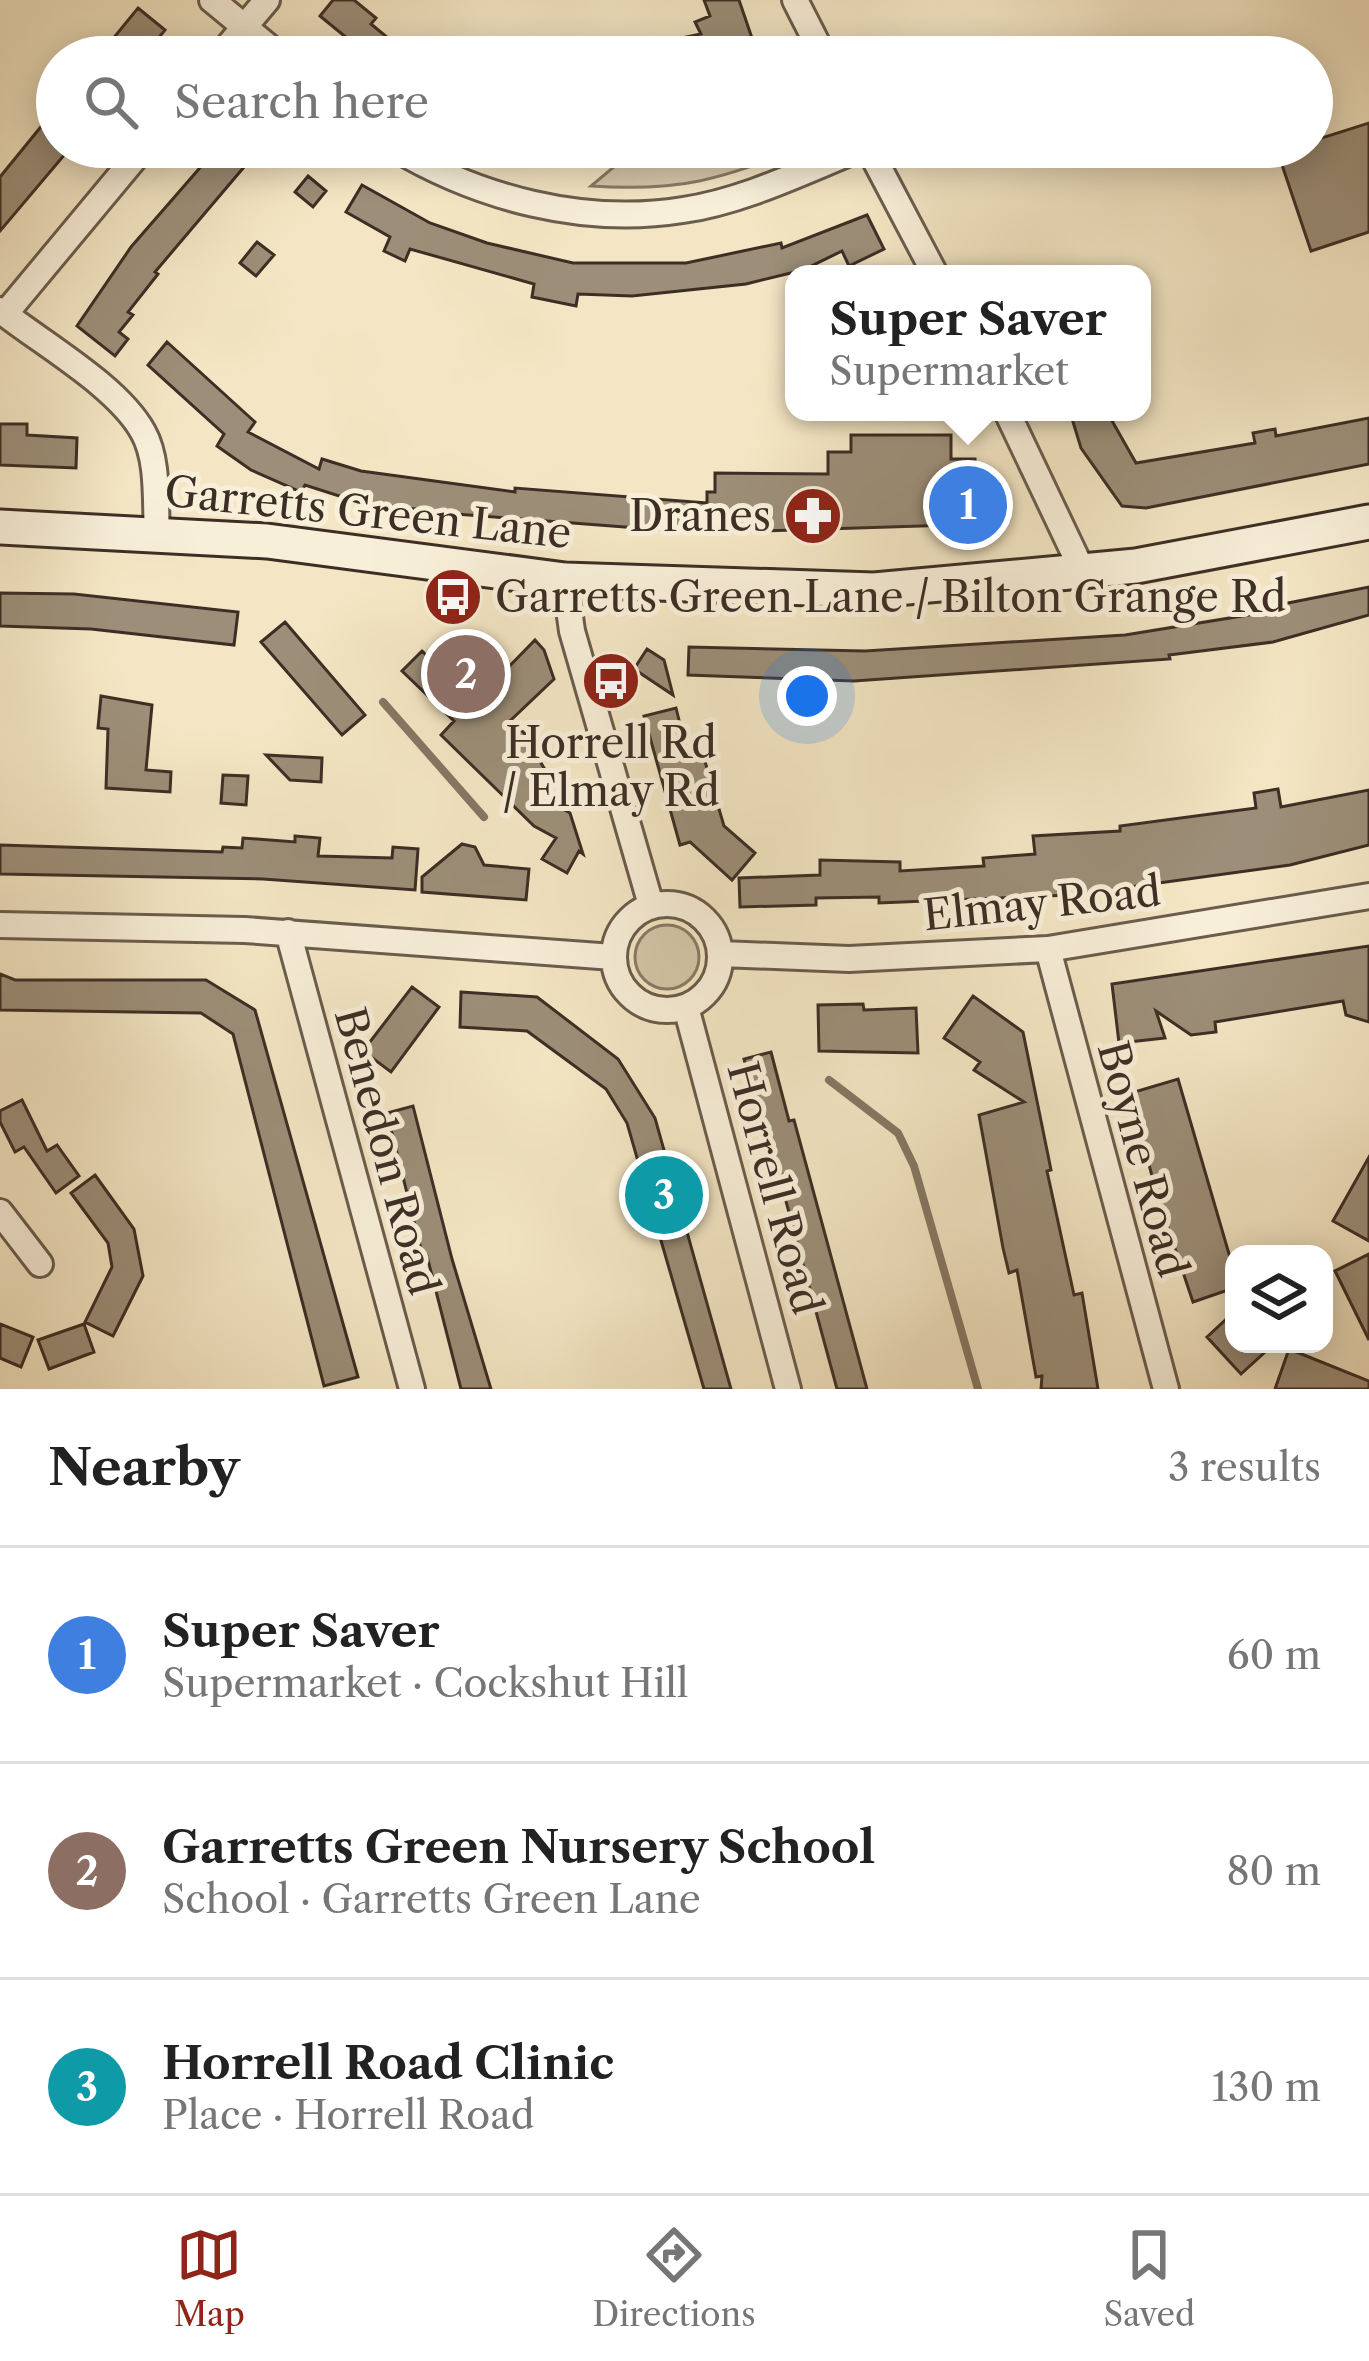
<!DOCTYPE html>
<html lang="en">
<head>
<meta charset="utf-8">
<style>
  body { margin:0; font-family:"Libre Caslon Text",serif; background:#f2f2f2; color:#222 }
  .controls { position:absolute; right:36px; bottom:36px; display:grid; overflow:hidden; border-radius:24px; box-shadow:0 6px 30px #0003 }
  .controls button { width:108px; height:108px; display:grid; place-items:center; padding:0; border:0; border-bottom:3px solid #e0e0e0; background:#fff; color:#222; font:60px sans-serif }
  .you { position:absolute; left:807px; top:696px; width:42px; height:42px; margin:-30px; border:9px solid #fff; border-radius:50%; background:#1a73e8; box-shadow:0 0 0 18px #1a73e833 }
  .badge { display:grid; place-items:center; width:78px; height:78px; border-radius:50%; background:#8f2418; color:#fff; font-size:39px; font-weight:700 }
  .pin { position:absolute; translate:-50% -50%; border:6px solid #fff; box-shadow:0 3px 12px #0006 }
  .popup { position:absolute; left:785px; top:265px; width:366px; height:156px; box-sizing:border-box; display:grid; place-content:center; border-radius:24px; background:#fff; filter:drop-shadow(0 3px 9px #0005); font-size:39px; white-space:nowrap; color:#767676 }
  .popup b { font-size:45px; color:#222 }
  .popup::after { content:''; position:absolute; left:50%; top:100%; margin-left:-24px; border:24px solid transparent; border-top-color:#fff }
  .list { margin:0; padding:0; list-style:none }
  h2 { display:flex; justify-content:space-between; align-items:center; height:156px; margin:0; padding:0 48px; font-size:51px }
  h2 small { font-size:39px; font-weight:400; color:#767676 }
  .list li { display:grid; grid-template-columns:78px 1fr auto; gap:36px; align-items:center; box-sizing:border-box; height:216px; padding:0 48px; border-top:3px solid #e0e0e0 }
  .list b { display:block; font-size:45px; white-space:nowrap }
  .list p { margin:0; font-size:39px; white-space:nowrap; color:#767676 }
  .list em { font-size:39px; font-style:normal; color:#767676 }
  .icon { flex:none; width:66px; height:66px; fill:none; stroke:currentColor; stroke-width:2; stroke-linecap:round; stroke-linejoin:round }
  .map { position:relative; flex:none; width:1369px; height:1389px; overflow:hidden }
  .search { position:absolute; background:#fff; box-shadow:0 6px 30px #0003; left:36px; right:36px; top:36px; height:132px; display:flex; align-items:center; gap:30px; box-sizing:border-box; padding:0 42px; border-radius:66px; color:#767676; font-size:45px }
  .sheet { height:804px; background:#fff }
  nav { display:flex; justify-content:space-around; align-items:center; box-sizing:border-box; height:168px; border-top:3px solid #e0e0e0; background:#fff; font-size:33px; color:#767676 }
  nav a { display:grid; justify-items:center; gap:6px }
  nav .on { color:#8f2418 }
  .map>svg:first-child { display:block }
  .green { fill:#d5c7a9; stroke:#897a67; stroke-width:3 }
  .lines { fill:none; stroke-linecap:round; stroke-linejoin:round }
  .stream { stroke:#867764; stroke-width:8 }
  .building { fill:#9c8e78; stroke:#3d2e25; stroke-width:3 }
  .street-casing { stroke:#6b5c4d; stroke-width:30 }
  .secondary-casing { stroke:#3d2e25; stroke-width:39 }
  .street { stroke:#f8efd9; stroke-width:24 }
  .secondary { stroke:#f8efd9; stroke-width:33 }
  .labels { text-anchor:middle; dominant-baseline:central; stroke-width:10; stroke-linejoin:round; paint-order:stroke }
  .street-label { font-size:42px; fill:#3d2e25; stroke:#f8efd9 }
  .poi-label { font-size:42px; fill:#3d2e25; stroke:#f8efd9; text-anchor:end }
</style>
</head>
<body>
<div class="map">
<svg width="1369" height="1389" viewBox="0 0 1369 1389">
  <rect width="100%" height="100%" fill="#f4e6c4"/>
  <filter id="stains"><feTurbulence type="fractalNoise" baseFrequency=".00167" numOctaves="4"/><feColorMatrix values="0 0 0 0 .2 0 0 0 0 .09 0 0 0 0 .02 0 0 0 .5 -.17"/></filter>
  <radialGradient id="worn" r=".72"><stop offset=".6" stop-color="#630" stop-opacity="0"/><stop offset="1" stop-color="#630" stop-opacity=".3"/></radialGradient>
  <path class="green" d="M648,147H804C718,179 684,192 591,186L628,155Z
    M635 957a32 32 0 1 1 64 0a32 32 0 1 1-64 0Z"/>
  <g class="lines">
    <path class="stream" d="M383,702L484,817
      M829,1080L898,1133L914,1166L978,1389"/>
  </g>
  <path class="building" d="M333,0H354L376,18L371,24L411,57H370L320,16Z
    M704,0H739L753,41L740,47L736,57H684L676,39L701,34L695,22L710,16Z
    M138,8L165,30L143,57H98Z
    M57,107V147H71L0,231V177Z
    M1369,123V232L1311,251L1278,153L1312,147V141Z
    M218,147H261L155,272L158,274L128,312L133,315L119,332L128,339L115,356L77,326L131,247Z
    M308,176L326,191L313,207L295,192Z
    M362,185L430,223L487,243L573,263H686L781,243L782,248L867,215L884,249L849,266L842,251L803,270L746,284L632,296L578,294L576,306L532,297L534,284L410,249L405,261L384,251L390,237L346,212Z
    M257,242L274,255L256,276L240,263Z
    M167,342L255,422L248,432L319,469L322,459L361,471L515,492V488L707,503V492H715V473L828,474V452H851V435H951V459H975V471L987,472L992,515L984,524L702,533L456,514L358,502L305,485L301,492L251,470L217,446L224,434L148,365Z
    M1070,412H1107L1136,463L1255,443L1253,433L1275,429L1276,436L1369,418V464L1146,508L1122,506L1081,448Z
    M0,424H27V435L77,438L76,468L0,465Z
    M1369,587V615L1273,642L1169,655L1170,659L854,681L688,675L689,647L865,651L1125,635L1279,610L1278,605Z
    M0,593L74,594L238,612L234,645L91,629L0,626Z
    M285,622L365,715L342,735L261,642Z
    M535,640L544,650L554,679L511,720L544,753L538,758L553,783L538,795L570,813L583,854L579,851L567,873L542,859L556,838L534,826L441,735L454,721L402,671L422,651L469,696L478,687L487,689Z
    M647,649L664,660L673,695L634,669Z
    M101,696L152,705L146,770L171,772L170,792L106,788L108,729L98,728Z
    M676,708L687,752L701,748L724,826L755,853L732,880L690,842L680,845L644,716Z
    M266,755L322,758L321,782L290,780Z
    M223,775L248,776L246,805L221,803Z
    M1278,789L1281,807L1369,790V845L1290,865L1071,895L879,903V897L816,898V905L740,907L739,878L820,875V860L900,862V871L984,866L983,858L1035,854L1033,836L1120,831V826L1256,808L1254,793Z
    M295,836L320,838L318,856L392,858L393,847L418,849L415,890L263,879L0,874V845L222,852L223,847L242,848L243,838L295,842Z
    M462,844L475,847L484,865L529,869L526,900L422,892V877Z
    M1369,946V1022L1346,1015L1343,1001L1215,1022L1216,1032L1191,1035L1156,1011L1165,1038L1119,1043L1112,984Z
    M0,974L15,980H206L255,1010L358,1377L324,1386L233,1034L201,1013L0,1010Z
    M412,987L439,1007L391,1072L363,1051Z
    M461,992L537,997L618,1059L655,1118L731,1389H704L627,1123L606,1089L527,1031L460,1027Z
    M973,996L1023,1032L1051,1170L1047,1171L1074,1295L1082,1293L1098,1389H1041L1042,1376L1036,1377L1017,1270L1009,1273L1003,1248L979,1115L1024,1102L974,1070L980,1062L944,1038Z
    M863,1004L864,1010L916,1008L918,1053L819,1051L818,1005Z
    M771,1052L789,1121L794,1120L867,1389H837L765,1124L761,1125L744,1059Z
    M1178,1079L1234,1271V1288L1193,1302L1156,1192L1131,1093Z
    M22,1100L47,1151L57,1145L79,1176L56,1193L24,1147L15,1152L0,1122V1111Z
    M413,1106L452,1259L491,1389H461L427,1256L423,1257L387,1113Z
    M1369,1157V1241L1333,1221Z
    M95,1175L134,1229L143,1276L113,1336L85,1322L112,1267L108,1243L71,1193Z
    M1369,1254V1340L1335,1271Z
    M1234,1312V1344H1274L1241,1374L1207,1337Z
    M0,1324L33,1337L21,1367L0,1358Z
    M84,1324L94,1352L49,1369L38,1340Z
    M1289,1349L1369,1381V1389H1275Z"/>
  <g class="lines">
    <g class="street-casing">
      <path id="street" d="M212,0L281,57
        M795,0L824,57
        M219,57L267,0
        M393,147C478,198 583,226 683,210C745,201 806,170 864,147
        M868,147L935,274
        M0,310C41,343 118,386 143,432C159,460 155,503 157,534
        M5,314L144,147
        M1007,412L1083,572
        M565,580L572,631L651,905
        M614 957a53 53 0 1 1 106 0a53 53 0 1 1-106 0Z
        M0,925L245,930L613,957
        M288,932L412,1389
        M1048,949L1166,1389
        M721,954L849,959L1048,949L1369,896
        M686,1007L788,1389
        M0,1212L40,1264"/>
    </g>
    <g class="secondary-casing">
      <path id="secondary" d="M0,527L267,541L565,580L874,590L1136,566L1369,522"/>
    </g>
    <use href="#street" class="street"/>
    <use href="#secondary" class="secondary"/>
  </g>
  <defs>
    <g id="pharmacy-disc" transform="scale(3)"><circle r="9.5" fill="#8f2418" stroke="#f8efd9"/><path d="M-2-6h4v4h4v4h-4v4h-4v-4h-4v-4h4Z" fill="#fff"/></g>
    <g id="bus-disc" transform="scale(3)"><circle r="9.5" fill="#8f2418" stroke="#f8efd9"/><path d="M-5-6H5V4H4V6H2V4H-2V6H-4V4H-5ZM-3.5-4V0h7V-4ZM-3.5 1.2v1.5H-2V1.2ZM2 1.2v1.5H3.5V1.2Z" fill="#fff"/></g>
  </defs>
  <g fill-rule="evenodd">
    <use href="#pharmacy-disc" x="813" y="516"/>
    <use href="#bus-disc" x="453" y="597"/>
    <use href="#bus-disc" x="611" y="681"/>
  </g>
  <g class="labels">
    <g class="street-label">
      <text transform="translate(368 512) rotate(6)">Garretts Green Lane</text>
      <text transform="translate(1042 903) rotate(-6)">Elmay Road</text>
      <text transform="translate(387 1151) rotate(75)">Benedon Road</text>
      <text transform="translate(1143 1159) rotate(75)">Boyne Road</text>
      <text transform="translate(775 1188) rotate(75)">Horrell Road</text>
    </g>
    <g class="poi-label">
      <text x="771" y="516">Dranes</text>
      <text x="495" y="597" text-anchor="start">Garretts Green Lane / Bilton Grange Rd</text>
      <text x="611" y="743" text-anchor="middle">Horrell Rd<tspan x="611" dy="48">/ Elmay Rd</tspan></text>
    </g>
  </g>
  <rect width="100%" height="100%" filter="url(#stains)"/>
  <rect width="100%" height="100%" fill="url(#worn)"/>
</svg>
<div class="controls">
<button><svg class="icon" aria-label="layers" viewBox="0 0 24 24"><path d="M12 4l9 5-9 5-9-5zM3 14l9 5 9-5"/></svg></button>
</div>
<div class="you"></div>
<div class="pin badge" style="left:968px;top:505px;background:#3f7fe0">1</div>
<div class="popup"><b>Super Saver</b>Supermarket</div>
<div class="pin badge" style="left:466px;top:674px;background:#8d6e63">2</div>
<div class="pin badge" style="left:664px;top:1195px;background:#0f9aa8">3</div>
<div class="search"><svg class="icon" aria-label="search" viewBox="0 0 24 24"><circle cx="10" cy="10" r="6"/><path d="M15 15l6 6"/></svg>Search here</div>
</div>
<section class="sheet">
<h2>Nearby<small>3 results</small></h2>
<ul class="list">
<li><span class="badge" style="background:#3f7fe0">1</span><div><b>Super Saver</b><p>Supermarket · Cockshut Hill</p></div><em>60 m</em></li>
<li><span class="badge" style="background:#8d6e63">2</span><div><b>Garretts Green Nursery School</b><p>School · Garretts Green Lane</p></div><em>80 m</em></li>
<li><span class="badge" style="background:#0f9aa8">3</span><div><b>Horrell Road Clinic</b><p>Place · Horrell Road</p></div><em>130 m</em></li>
</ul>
</section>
<nav>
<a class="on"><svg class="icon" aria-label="map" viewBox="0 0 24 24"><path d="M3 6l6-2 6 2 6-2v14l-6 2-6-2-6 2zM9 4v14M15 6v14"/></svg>Map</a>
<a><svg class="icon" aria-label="directions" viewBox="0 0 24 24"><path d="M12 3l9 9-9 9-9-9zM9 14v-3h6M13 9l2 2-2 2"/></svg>Directions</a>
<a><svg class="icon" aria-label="saved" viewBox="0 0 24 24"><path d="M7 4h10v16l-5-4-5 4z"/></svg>Saved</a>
</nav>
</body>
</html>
